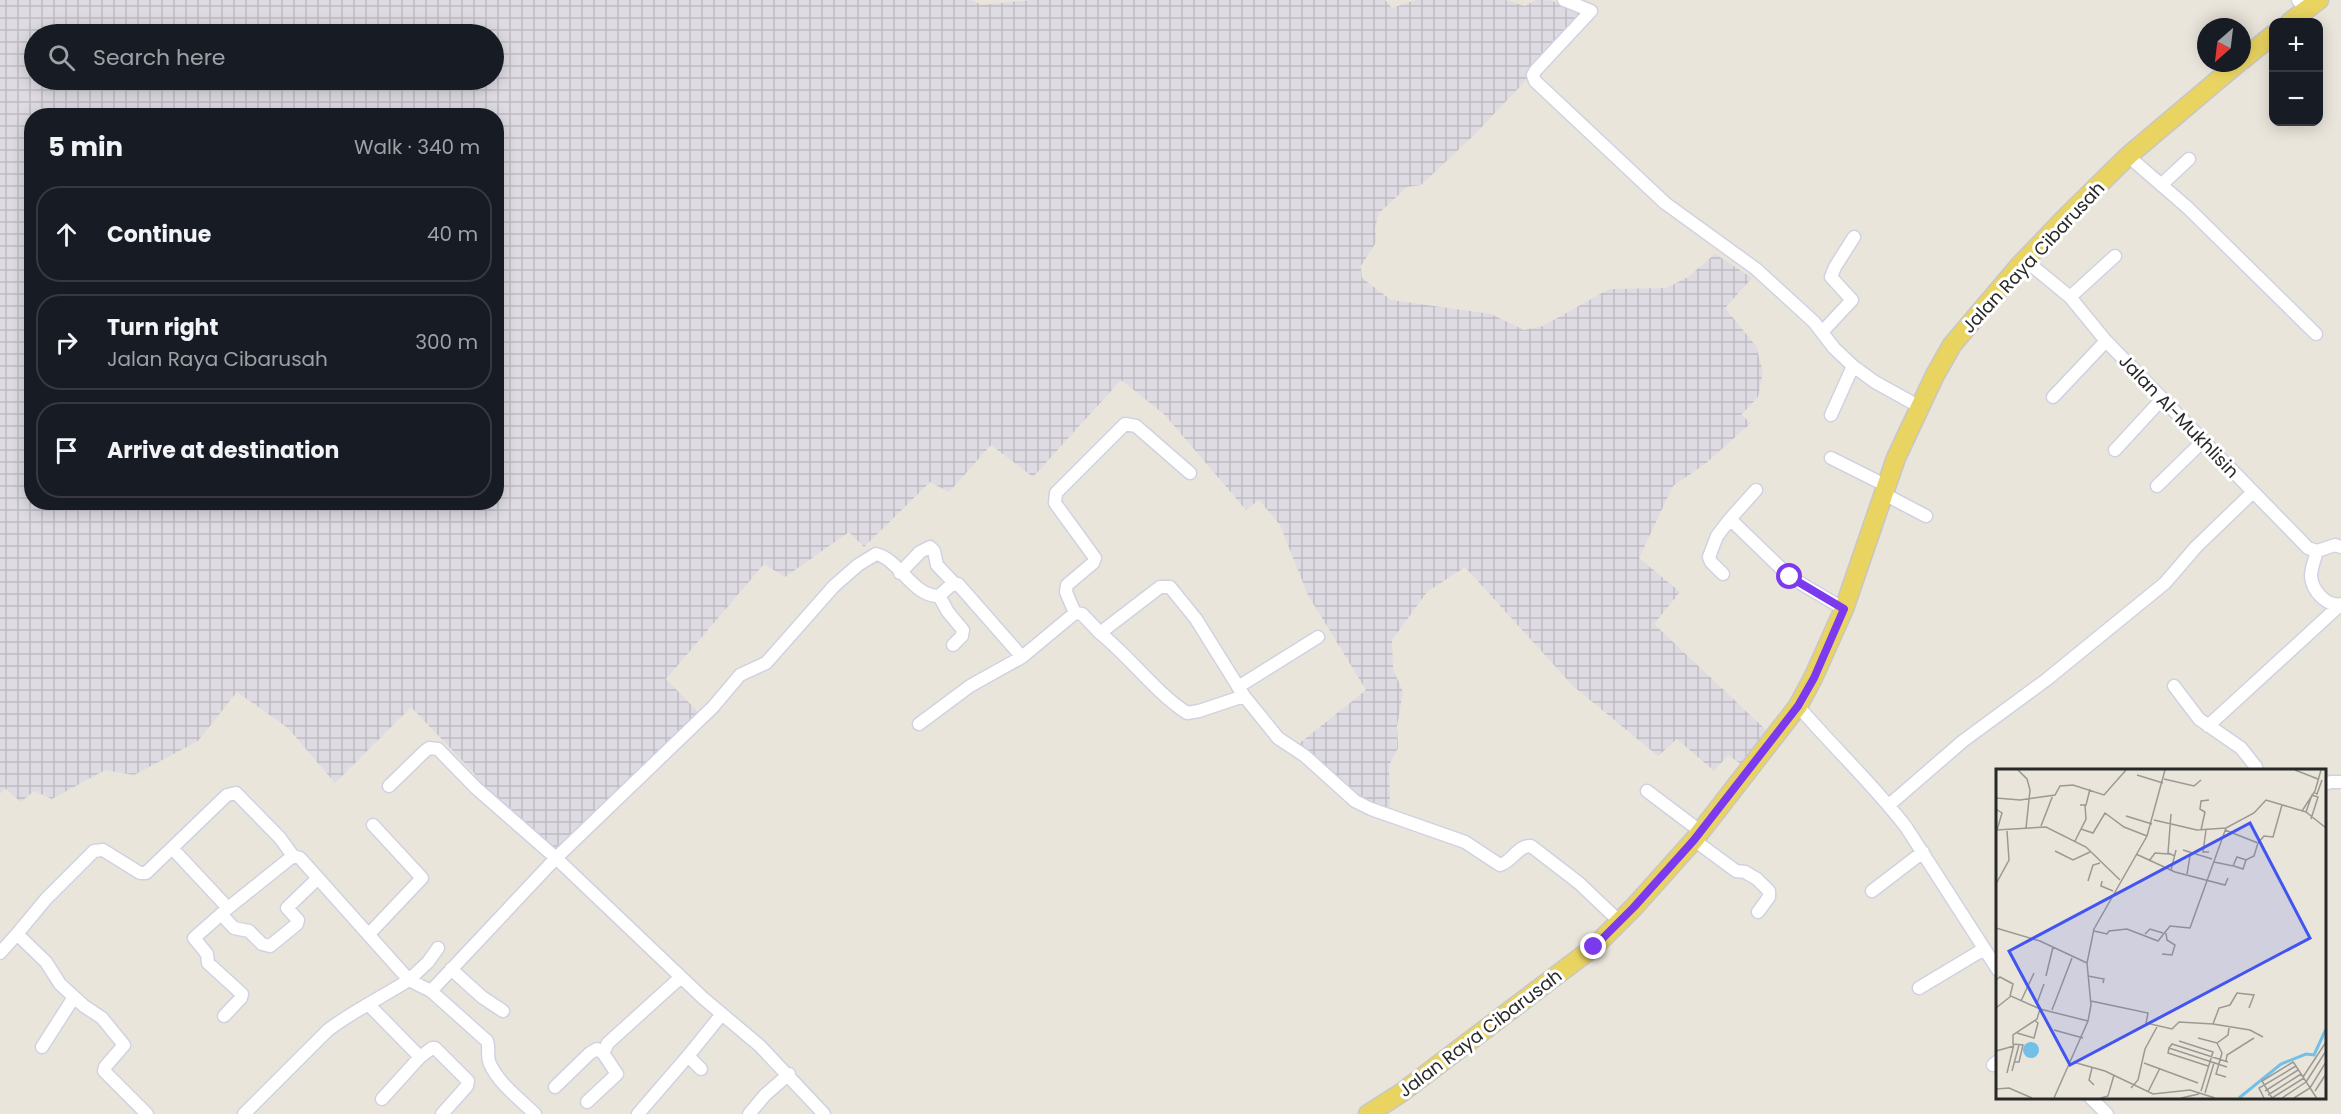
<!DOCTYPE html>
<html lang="en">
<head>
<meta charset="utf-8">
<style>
  body { margin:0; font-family:Poppins,sans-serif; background:#242831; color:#f1f3f6 }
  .controls { position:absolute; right:18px; top:18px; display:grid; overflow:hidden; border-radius:12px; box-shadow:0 3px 15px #0003 }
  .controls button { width:54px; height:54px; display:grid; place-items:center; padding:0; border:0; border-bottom:2px solid #363941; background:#171b24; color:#f1f3f6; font:30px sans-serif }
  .compass { position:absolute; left:2197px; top:18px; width:54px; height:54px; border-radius:50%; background:#171b24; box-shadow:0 3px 15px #0003; rotate:208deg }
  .stop { position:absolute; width:18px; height:18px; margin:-14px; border:4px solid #7c3aed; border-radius:50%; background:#fff }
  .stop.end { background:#7c3aed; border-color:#fff; box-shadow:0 2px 6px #0008 }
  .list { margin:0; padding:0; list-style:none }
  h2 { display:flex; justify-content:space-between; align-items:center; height:78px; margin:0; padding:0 24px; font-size:26px }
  h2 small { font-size:20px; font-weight:400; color:#9ea1a6 }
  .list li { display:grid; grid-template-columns:39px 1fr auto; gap:18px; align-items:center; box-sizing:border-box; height:96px; margin:0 12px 12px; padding:0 12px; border:2px solid #363941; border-radius:24px }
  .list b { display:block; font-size:22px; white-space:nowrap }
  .list p { margin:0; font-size:20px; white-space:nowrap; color:#9ea1a6 }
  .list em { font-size:20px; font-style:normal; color:#9ea1a6 }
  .icon { flex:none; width:33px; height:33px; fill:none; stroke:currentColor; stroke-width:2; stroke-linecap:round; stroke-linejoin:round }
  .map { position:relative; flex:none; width:2341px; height:1114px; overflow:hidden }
  .search { position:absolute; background:#171b24; box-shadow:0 3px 15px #0003; left:24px; top:24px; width:480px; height:66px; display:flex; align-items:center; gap:15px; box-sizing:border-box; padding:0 21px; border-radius:33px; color:#9ea1a6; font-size:22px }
  .panel { position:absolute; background:#171b24; box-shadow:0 3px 15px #0003; left:24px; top:108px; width:480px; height:402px; border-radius:24px }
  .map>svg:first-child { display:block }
  .industrial { fill:url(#industrial-grid); fill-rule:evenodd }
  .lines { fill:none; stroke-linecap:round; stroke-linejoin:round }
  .minor-casing { stroke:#d0d2e1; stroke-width:15 }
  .primary-casing { stroke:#c7c7c7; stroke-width:21 }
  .minor { stroke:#fff; stroke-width:12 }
  .primary { stroke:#e9d361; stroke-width:18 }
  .route { stroke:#7c3aed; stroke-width:8 }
  .labels { text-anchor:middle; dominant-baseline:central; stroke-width:6; stroke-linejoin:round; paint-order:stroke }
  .street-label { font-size:18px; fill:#282828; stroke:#fff }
  .inset-river { fill:none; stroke:#72c0e8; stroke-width:3 }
  .inset-road { fill:none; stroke:#9c9993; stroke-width:1.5 }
  .view { fill:#4255f0; fill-opacity:0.15; stroke:#4255f0; stroke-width:3 }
  .inset-edge { fill:none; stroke:#282828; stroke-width:3 }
</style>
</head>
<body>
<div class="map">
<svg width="2341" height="1114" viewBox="0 0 2341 1114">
  <defs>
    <pattern id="industrial-grid" width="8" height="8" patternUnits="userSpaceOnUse" patternTransform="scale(1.5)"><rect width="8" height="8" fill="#dedbe3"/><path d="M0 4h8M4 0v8" fill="none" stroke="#bebcc3"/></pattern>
  </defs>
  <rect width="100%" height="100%" fill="#eae5db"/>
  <path class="industrial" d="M0,0H972L981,5L1032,0H1385L1392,8L1416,0H1505L1525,6L1536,0H1549L1588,14L1476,133L1421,185L1407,187L1378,214L1375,231L1377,241L1361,266L1362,278L1391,300L1491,314L1524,330L1543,326L1609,289L1666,288L1688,277L1715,254L1752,278L1725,308L1756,346L1763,372L1758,397L1741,415L1751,423L1705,464L1673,486L1639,558L1680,592L1654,624L1766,730L1741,764L1728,755L1714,771L1677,739L1658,756L1573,686L1465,567L1427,592L1392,640L1393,669L1403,692L1397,726L1398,748L1389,765L1390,812L1351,799L1291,750L1366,690L1308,595L1280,525L1259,500L1246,510L1164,414L1121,380L1033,477L991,445L949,492L930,482L864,547L849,532L785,577L764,564L666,679L699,713L546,858L470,787L475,774L411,707L335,783L288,728L237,692L198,741L134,775L105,770L52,799L34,791L21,802L5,788L0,794ZM34,34H494V80H34ZM32,116H496V502H32Z"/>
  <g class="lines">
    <g class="minor-casing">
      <path id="minor" d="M1564,0L1591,11L1536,70L1533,75L1535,81L1665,203L1756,269L1814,322L1834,348L1853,366L1875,382L1920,407
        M2298,0L2306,10
        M2128,156L2188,208L2316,334
        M2161,185L2189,159
        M2025,260L2070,297L2106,341L2308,548L2317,551L2335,545L2341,547
        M2070,297L2115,256
        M1822,332L1852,300L1831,277L1835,267L1854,237
        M2053,397L2106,341
        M1831,415L1853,366
        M2115,450L2162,399
        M1831,458L1887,486
        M2157,486L2203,441
        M1756,490L1730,519L1790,577L1844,609
        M1884,494L1926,516
        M2317,551C2315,559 2311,568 2311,576C2312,591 2327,607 2341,604
        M900,573L920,552L930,547L934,551L937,565L954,583
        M1723,574L1711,562L1709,557L1717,536L1730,519
        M939,596L948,612L963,630L962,636L953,645
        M1075,613L1066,592L1067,585L1093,563L1095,558L1055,503L1056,493L1125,424L1136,426L1190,473
        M1100,633C1130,657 1155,692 1187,713L1199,711L1244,696
        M2174,686L2199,719L2241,748L2256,767
        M1238,687L1318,637
        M1798,706C1833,747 1873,784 1906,827L1998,970
        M919,724L970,686L1022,657
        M2208,726L2339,606
        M2324,784L2331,782H2341
        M389,786L425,751L429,748L438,749L476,788L556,858L703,998L760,1046L824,1114
        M1647,791L1700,831
        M1889,805L1963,741L2046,680L2165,583L2196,547L2253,492
        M1694,840L1736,871L1745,872L1757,879L1769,891V897L1758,912
        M172,848L227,795L236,793L280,838L293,856
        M1872,891L1923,852
        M221,914L234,928L249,931L262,944L270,946L297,924L298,920L287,908L318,878
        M17,934L46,899L94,851L103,850L140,873H146L172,848L228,908L293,856L300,858L409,980L428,962L438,948
        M369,934L422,878L373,825
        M0,953L17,934L46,962L60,984L84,1006L102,1018L124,1045L105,1067L104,1071L147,1114
        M451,969L482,997L503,1011
        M1919,988L1984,949
        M431,991L487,1041C490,1048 486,1056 490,1064C499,1084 520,1099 535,1114
        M369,1005L420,1057L382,1099
        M224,1016L241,998L242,994L208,963L207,954L194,938L227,909
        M42,1047L74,997
        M420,1057L432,1048H435L468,1081L467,1086L442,1114
        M1993,1065L1998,1061
        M701,1069L688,1056L722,1014
        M555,1087L590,1053L597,1049L603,1053
        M2091,1098L2107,1114
        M587,1102L617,1074L603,1053L608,1043L681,977
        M244,1114L328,1030C353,1011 382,997 409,980L431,991L556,858L713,707L740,675L766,663L834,586L858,565L876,554C899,559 913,597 939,596L950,586L958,584L1022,657L1075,613L1082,614L1100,633L1160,587H1170L1196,619L1244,696L1278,738L1305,756L1355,801L1371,809L1465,842L1500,865C1512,862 1518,845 1531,846L1579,883L1620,922
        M638,1114L688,1056
        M749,1114L765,1095L789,1074"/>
    </g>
    <g class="primary-casing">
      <path id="primary" d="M2290,22L2319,0
        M2242,60L2274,34
        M1368,1114L1401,1093L1594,947L1634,907L1694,840L1798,706L1813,678L1844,609L1896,458L1935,375L1952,345L2019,266L2064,219L2128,156L2238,63"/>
    </g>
    <use href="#minor" class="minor"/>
    <use href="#primary" class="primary"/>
  </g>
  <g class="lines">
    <path class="route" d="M1594,947L1634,907L1694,840L1798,706L1814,678L1844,609L1790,577"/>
  </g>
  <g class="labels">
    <g class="street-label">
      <text transform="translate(2033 257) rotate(-47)">Jalan Raya Cibarusah</text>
      <text transform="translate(2179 416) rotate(46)">Jalan Al-Mukhlisin</text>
      <text transform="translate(1480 1033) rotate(-37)">Jalan Raya Cibarusah</text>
    </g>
  </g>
  <g transform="translate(1996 769)">
    <rect width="330" height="330" fill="#eae5db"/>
    <path d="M27 281a8 8 0 1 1 16 0a8 8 0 1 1-16 0Z" fill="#72c0e8"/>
    <path class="inset-river" d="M243,329L285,295L310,285L318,286L330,260"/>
    <path class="inset-road" d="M22,1L31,10L34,21L30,59M299,1L322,10M141,6L167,14M168,10L198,17L205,11M318,23L321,25L326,11M315,26L322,28L315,50M0,29L24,31L59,26L64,17L77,16L108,26L130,1M84,36H90L94,20M0,40L6,44L1,61M306,42L319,22L325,1M310,43L316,26M175,45L172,84L179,87M130,47L156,55M158,51L201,61L230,59L258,44L270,31L310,43L330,59M45,57L57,26M85,60L97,64L109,44L128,58L151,67M0,61L50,58L90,78L124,111M205,61L209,43L204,40L205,32L213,31M210,61L207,83H213M229,61L262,74L268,67L277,68L286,36M79,72L90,50L89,36M187,81L216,90M59,82L77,91L94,83M140,85L179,103L229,116L232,109M153,92L159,84L173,85M218,93L237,97L241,88L250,91L258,87L262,74M238,97L247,100L250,91M175,101L180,81M191,105L194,87M92,112L97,96L104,94M106,112L105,117L117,122M0,115L13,91L11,62M0,159L44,172L91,194M98,162L111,165L113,162L131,160L162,172L174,157L194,159L230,59M149,165L154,160L167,164M166,185L176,186L179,176L171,171L170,164M50,207L57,178M92,207L108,210L107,214M0,211L4,208L17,215L14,227M25,232L38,204M95,232L152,244L150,254L176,260L183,253L217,255L223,239L234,236L241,224L258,226L253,239M41,234L48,215M0,239L15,227L44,240L92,252M56,241L76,189M217,255L254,261L267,268M58,261L87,269M21,264L38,269L42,254L38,251M202,269L221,274L232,266L233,259M183,272L217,283L205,322M221,274L226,284L220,305L230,308M173,279L176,275L232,293M0,282L18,277M230,292L231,286L258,269M19,293H23L27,276L17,275V266L41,250L44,240M77,293L109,302L157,325L194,321L219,329M148,294L202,314M212,297L172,284L173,279L231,298M96,299L93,311L98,316M16,302L23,276M11,304L18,275M307,308L330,273M308,309L276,329L266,312L297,293L298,294L320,328V329M310,313L330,282M135,319L142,311L149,280L162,256M0,320L13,319L36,329M269,322L302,301M319,322L330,305M152,323L164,299M209,324L218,294M272,326L305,305M58,329L92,252L95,236L91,194L98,160L151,67L169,1M105,329L112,327L118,306M185,329L203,325M268,329L263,319L300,297M286,329L310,313M298,329L314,319L330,293"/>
    <path class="view" d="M254,54L314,169L74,296L13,182Z"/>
    <rect width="330" height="330" class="inset-edge"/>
  </g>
</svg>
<div class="controls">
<button>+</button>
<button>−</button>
</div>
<svg class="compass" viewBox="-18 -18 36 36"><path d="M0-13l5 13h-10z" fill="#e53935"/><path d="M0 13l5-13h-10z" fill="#9ea1a6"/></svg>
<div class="stop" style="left:1790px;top:577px"></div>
<div class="stop end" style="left:1594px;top:947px"></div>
<div class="search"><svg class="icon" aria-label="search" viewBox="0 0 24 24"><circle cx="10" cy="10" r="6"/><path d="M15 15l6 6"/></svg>Search here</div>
<section class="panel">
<h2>5 min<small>Walk · 340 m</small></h2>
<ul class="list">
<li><svg class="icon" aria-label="ahead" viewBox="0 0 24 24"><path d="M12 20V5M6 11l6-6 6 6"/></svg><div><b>Continue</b></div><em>40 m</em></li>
<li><svg class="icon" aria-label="right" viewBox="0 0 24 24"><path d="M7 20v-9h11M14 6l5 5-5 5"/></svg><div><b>Turn right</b><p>Jalan Raya Cibarusah</p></div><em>300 m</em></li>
<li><svg class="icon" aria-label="arrive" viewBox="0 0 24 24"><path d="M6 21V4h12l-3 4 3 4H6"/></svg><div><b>Arrive at destination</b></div></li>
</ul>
</section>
</div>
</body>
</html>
